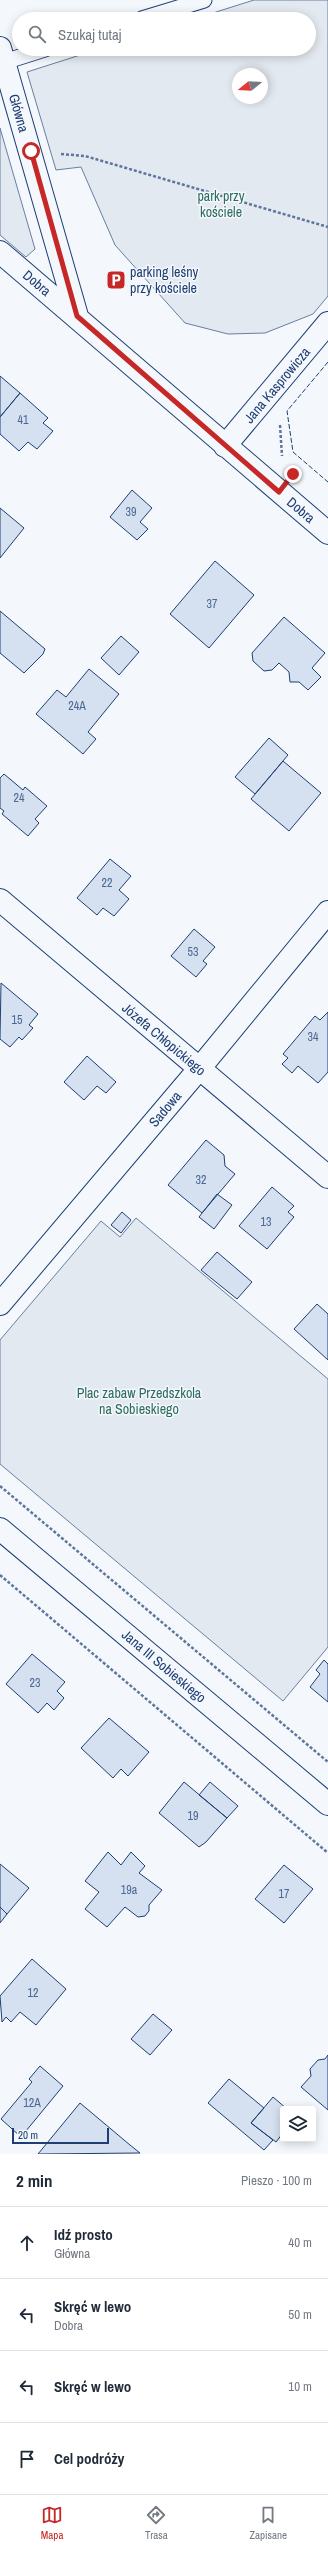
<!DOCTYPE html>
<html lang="pl">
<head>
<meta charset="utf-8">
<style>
  body { margin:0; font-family:"Archivo Narrow",sans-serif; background:#f6f6f7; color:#1f2937 }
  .controls { position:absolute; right:12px; bottom:12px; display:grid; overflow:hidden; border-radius:4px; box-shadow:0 2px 10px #0003 }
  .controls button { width:36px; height:36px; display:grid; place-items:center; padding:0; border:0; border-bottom:1px solid #e0e1e3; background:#fff; color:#1f2937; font:20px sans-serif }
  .compass { position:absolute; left:232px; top:68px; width:36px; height:36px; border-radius:50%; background:#fff; box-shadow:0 2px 10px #0003; rotate:252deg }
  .scale { position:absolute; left:12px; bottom:10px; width:97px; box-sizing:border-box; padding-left:4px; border:2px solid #1d3f73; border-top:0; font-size:11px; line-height:14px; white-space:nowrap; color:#1d3f73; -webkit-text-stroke:3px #f4f7fb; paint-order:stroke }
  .stop { position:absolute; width:12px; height:12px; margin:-9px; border:3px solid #c62828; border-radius:50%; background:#fff }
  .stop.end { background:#c62828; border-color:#fff; box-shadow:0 1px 4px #0008 }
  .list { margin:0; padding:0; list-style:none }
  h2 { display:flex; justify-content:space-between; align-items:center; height:52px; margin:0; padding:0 16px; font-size:17px }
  h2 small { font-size:13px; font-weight:400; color:#747a83 }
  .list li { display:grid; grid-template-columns:26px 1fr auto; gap:12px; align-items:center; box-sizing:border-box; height:72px; padding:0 16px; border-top:1px solid #e0e1e3 }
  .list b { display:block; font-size:15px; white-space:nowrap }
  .list p { margin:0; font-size:13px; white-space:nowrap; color:#747a83 }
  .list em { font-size:13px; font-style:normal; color:#747a83 }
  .icon { flex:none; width:22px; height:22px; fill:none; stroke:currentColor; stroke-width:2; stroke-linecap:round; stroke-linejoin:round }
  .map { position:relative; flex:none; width:328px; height:2154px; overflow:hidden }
  .search { position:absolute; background:#fff; box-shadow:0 2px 10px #0003; left:12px; right:12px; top:12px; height:44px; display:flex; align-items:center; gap:10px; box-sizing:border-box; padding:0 14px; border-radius:22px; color:#747a83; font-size:15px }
  .sheet { height:340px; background:#fff }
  nav { display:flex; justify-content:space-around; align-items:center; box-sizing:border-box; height:56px; border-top:1px solid #e0e1e3; background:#fff; font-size:11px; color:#747a83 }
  nav a { display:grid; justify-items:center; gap:2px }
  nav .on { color:#c62828 }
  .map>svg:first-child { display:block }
  .green { fill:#e3e9f0; stroke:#687fa3; fill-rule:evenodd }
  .building { fill:#d5e0f0; stroke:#1d3f73 }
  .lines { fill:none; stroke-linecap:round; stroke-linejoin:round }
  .lane-casing { stroke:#1d3f73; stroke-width:17 }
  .street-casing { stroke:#1d3f73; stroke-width:24 }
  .path { stroke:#5e769c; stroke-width:2.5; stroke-dasharray:3 2; stroke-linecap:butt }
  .lane { stroke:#f4f7fb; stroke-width:15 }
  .street { stroke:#f4f7fb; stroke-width:22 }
  .fence { stroke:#1d3f73; stroke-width:1; stroke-dasharray:5 2; stroke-linecap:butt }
  .route { stroke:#c62828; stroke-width:5 }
  .labels { text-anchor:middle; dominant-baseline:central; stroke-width:3; stroke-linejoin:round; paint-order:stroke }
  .number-label { font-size:12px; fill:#4b6792 }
  .street-label { font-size:14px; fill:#1d3f73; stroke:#f4f7fb }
  .park-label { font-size:14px; fill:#2c6c60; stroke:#f4f7fb }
  .poi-label { font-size:14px; fill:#1d3f73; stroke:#f4f7fb; text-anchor:start }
</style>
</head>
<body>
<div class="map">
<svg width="328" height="2154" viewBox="0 0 328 2154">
  <rect width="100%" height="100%" fill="#f4f7fb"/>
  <path class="green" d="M254,0H328V296L313,314L265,333L228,334L185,323L115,245L81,167L56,170L27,72L99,49H309V19H194ZM238,74H262V98H238Z
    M0,128L35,249L26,257L0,235Z
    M136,1218L328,1379V1647L283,1701L0,1464V1340L101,1221L120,1237Z"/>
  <path class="building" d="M0,376L20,393L0,417Z
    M20,393L48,418L43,423L53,431L37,449L28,442L19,451L0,434V417Z
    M132,490L152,508L140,522L148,529L137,540L110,517Z
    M0,508L24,528L0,558Z
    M215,561L254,595L209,648L170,614Z
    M0,611L45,649L43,654L24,673L0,653Z
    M284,617L325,653L312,668L321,677L308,690L299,682H290L289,672L279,663L272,670L264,671L253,661L252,653Z
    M121,636L139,652L119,675L101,658Z
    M89,669L119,694L88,732L96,739L83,754L36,714L57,690L66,697Z
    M269,738L288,755L255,794L235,777Z
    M283,761L321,793L289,831L251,799Z
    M4,774L23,790L25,787L47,806L35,819L39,823L28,836L2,814L4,811L0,808V778Z
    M110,859L131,876L119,890L129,899L114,916L103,908L97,915L77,898Z
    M194,929L215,947L203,961L207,964L196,977L171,956Z
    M1,983L38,1014L29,1025L33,1028L22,1040L19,1037L10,1047L0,1039Z
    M328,1012V1072L318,1083L298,1066L292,1073L282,1064L288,1058L283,1054L315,1016L320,1020Z
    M87,1056L116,1082L106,1093L97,1086L84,1100L64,1082Z
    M206,1140L224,1155L225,1166L235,1174L202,1213L168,1185Z
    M272,1187L294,1206L288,1212L294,1217L267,1249L239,1226Z
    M217,1194L232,1205L214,1229L199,1217Z
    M122,1212L131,1220L121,1233L111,1225Z
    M217,1252L252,1282L237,1299L201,1270Z
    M317,1304L328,1314V1360L294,1329Z
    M32,1654L65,1682L57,1691L64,1698L54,1710L47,1703L38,1713L6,1684Z
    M324,1660L328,1664V1702L310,1687L320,1674L316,1670Z
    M109,1718L149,1752L128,1776L121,1769L113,1778L81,1748Z
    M184,1782L227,1818L206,1842L199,1847L159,1813Z
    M210,1782L238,1806L227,1818L199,1795Z
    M108,1852L121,1865L131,1852L145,1866L139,1873L162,1890L149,1905V1911L145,1916L138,1917L125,1907L107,1927L85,1909L99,1892L85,1881Z
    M0,1864L29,1888L7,1914L0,1907Z
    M284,1865L313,1889L284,1923L255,1899Z
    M0,1907L7,1914L0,1923Z
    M32,1959L66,1989L36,2025L20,2012L11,2022L6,2017L2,2022L0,1996Z
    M153,2014L172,2030L150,2055L131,2039Z
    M328,2055V2110L301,2087L311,2076L310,2069L318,2060L325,2059Z
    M40,2066L63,2086L21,2137L1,2119L32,2082L29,2079Z
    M229,2079L264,2108L251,2123L273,2140L264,2150L208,2103Z
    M273,2097L287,2109H283V2133L276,2142L251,2123Z
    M80,2103L130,2145L140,2153L38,2154Z"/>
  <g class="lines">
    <g class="lane-casing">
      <path id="lane" d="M142,19L204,0
        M4,62L45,49"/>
    </g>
    <g class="street-casing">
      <path id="street" d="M0,48L77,316
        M0,252L328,533
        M225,446L328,323
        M0,900L328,1177
        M0,1304L199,1069L328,912
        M0,1529L328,1804"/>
    </g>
    <path class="path" d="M61,154L85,156L328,227
      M280,425L282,456
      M0,1486L328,1762
      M0,1575L328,1853"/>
    <use href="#lane" class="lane"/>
    <use href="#street" class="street"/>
    <path class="fence" d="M328,362L287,411L293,452L328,482"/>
  </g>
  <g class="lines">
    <path class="route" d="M31,151L77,316L279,492L293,474"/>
  </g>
  <defs>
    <g id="parking-square" transform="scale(1)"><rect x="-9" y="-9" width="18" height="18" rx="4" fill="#c62828" stroke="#f4f7fb"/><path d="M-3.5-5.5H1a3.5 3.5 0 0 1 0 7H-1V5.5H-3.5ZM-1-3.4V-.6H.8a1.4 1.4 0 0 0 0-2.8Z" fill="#fff"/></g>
  </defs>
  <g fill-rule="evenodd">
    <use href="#parking-square" x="116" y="280"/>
  </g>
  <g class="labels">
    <g class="number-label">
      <text x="23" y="420">41</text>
      <text x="131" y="512">39</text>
      <text x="212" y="604">37</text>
      <text x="77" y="706">24A</text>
      <text x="19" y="798">24</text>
      <text x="107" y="883">22</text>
      <text x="193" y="952">53</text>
      <text x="17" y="1020">15</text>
      <text x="313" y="1037">34</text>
      <text x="201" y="1180">32</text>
      <text x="266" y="1222">13</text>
      <text x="35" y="1683">23</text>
      <text x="193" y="1816">19</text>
      <text x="129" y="1890">19a</text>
      <text x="284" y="1894">17</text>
      <text x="33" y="1993">12</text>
      <text x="32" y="2103">12A</text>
    </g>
    <g class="street-label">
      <text transform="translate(19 113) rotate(74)">Główna</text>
      <text transform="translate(37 283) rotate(40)">Dobra</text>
      <text transform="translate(277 385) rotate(-50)">Jana Kasprowicza</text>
      <text transform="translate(301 510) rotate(40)">Dobra</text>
      <text transform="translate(164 1039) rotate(40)">Józefa Chłopickiego</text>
      <text transform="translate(165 1109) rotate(-50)">Sadowa</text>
      <text transform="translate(164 1666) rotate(40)">Jana III Sobieskiego</text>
    </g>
    <g class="park-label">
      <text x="221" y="196">park przy<tspan x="221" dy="16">kościele</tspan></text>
      <text x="139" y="1393">Plac zabaw Przedszkola<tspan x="139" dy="16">na Sobieskiego</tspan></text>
    </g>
    <g class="poi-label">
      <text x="130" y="272">parking leśny<tspan x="130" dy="16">przy kościele</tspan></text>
    </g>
  </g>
</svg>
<div class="controls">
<button><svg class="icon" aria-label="layers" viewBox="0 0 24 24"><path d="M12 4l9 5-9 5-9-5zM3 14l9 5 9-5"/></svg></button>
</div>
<svg class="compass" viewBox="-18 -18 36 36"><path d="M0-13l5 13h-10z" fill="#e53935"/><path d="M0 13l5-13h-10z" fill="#747a83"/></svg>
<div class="scale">20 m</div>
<div class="stop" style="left:31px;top:151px"></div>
<div class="stop end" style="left:293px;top:474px"></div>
<div class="search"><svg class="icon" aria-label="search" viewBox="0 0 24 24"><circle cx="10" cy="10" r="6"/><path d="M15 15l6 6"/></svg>Szukaj tutaj</div>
</div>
<section class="sheet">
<h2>2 min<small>Pieszo · 100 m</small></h2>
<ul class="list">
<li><svg class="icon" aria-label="ahead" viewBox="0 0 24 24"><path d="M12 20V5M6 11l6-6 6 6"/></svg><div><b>Idź prosto</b><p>Główna</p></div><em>40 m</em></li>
<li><svg class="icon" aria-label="left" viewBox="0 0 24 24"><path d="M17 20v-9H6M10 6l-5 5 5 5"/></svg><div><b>Skręć w lewo</b><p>Dobra</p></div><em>50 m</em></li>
<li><svg class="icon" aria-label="left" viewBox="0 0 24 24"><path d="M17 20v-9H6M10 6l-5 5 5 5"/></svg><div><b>Skręć w lewo</b></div><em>10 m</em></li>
<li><svg class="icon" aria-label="arrive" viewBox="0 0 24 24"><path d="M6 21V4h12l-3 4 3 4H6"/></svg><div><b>Cel podróży</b></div></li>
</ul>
</section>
<nav>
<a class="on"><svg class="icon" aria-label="map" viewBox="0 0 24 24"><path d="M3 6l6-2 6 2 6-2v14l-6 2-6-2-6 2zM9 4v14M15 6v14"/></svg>Mapa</a>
<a><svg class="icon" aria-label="directions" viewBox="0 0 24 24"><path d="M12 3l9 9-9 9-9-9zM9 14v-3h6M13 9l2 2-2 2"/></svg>Trasa</a>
<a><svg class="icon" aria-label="saved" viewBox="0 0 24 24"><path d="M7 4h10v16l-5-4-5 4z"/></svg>Zapisane</a>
</nav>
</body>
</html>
